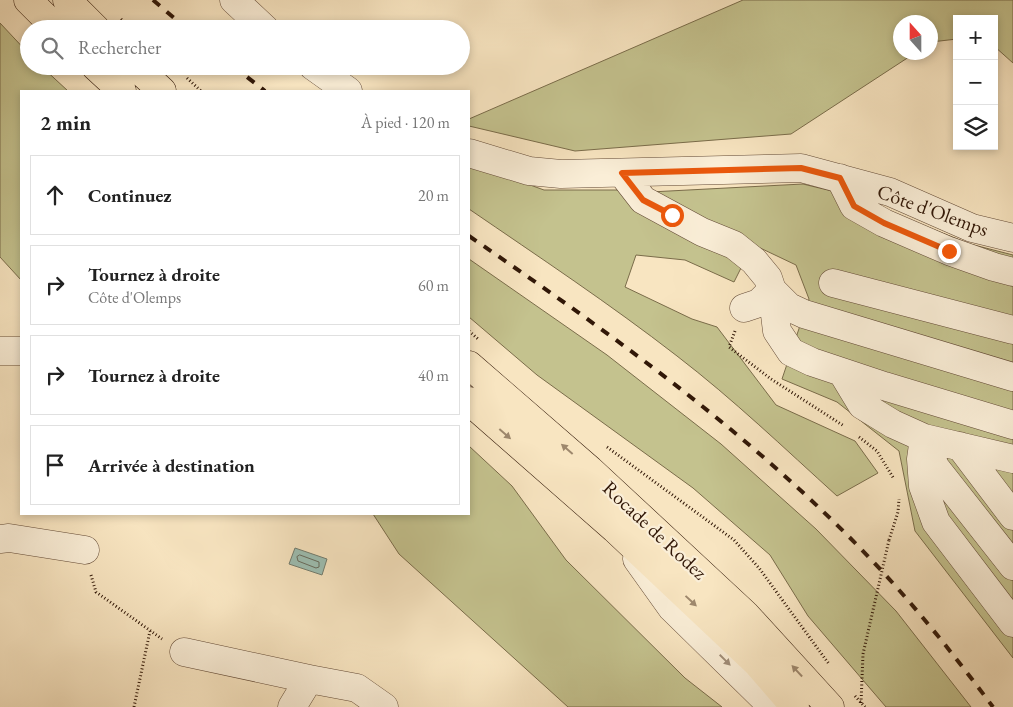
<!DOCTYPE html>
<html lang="fr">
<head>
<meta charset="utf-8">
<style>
  body { margin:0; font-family:"EB Garamond",serif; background:#f2f2f2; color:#222 }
  .controls { position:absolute; right:15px; top:15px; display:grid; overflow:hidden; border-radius:0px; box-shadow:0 2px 8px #0003 }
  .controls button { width:45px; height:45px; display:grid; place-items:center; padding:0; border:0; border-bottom:1px solid #e0e0e0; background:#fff; color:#222; font:25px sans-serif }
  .compass { position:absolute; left:893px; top:15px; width:45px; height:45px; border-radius:50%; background:#fff; box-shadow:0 2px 8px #0003; rotate:339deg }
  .stop { position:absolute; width:15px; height:15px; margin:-11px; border:4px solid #ea580c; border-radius:50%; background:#fff }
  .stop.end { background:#ea580c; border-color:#fff; box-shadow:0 1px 5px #0008 }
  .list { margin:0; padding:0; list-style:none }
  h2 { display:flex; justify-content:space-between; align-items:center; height:65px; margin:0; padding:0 20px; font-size:21px }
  h2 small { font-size:16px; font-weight:400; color:#767676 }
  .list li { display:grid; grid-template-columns:32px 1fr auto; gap:15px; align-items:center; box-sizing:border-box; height:80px; margin:0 10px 10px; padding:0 10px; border:1px solid #e0e0e0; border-radius:0px }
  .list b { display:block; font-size:19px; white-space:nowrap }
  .list p { margin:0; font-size:16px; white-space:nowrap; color:#767676 }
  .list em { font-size:16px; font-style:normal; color:#767676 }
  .icon { flex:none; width:28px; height:28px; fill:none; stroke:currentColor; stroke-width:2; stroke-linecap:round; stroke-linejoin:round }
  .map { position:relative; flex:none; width:1013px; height:707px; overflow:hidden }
  .search { position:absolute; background:#fff; box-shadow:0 2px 8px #0003; left:20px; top:20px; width:450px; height:55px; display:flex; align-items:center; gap:12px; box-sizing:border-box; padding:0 18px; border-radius:28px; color:#767676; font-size:19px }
  .panel { position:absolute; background:#fff; box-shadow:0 2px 8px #0003; left:20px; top:90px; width:450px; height:425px; border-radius:0px }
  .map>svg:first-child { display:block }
  .green { fill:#c4c28e; stroke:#7a6c4a }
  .water { fill:#9dbfb3; stroke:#727c6e }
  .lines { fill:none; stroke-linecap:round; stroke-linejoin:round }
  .shore { stroke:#676b5d; stroke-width:1 }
  .minor-casing { stroke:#634a36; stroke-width:29 }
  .highway-casing { stroke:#311707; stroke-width:29 }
  .path { stroke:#311707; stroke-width:3; stroke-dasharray:1 2.5; stroke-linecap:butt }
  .minor { stroke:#faeed7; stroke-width:28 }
  .highway { stroke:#f8e5c1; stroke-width:28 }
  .rail { stroke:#311707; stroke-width:4; stroke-dasharray:9 9; stroke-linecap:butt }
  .path-bridge { stroke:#311707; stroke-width:3; stroke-dasharray:1 2.5; stroke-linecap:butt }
  .oneway { fill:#9e886d }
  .oneway2 { fill:#a08d79 }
  .route { stroke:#ea580c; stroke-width:6 }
  .labels { text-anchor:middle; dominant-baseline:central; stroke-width:4.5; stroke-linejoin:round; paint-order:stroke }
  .street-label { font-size:20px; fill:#311707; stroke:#faeed7 }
</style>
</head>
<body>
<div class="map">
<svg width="1013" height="707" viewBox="0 0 1013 707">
  <rect width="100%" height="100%" fill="#f8e5c1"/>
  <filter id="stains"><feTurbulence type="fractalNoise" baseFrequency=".004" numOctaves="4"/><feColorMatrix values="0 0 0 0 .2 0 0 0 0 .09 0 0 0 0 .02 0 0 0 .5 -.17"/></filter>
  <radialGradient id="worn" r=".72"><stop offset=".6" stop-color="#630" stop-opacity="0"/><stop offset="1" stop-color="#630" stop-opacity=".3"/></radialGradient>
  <path class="green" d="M743,0H1013V63L994,46V19H957V39L931,42L930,22H900V52L915,53L791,134L575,151L469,126V119Z
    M0,23L29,54V66H41L68,91H21V280L0,257Z
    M469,163L544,190H618L742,266L734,282L685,260L636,255L625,287L692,319L717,327L776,405L855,441L878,473L837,496C784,448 733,399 677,356C610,304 539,257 469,209Z
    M803,184L844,194L970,244L1013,255V658L915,531L899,451L837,402L782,379L809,299L796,265L695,217L650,192Z
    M469,259L607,355L721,444L816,529L896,611L971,707H886L808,616L770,555L693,488L537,375L469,317Z
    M469,446L512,486L566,560L685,678L722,707H568L399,554L373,514H469Z"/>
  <path class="water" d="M295,548L327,559L322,575L289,564Z"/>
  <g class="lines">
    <path class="shore" d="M300,555L319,562V567L316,568L298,561L297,557Z"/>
    <g class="minor-casing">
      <path id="minor" d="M234,0L265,29
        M313,66L348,91
        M469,153L529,171L561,174L801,168L890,192L972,228L1013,238
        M622,173L643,200L702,232L734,245L754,261L768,278L772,290L777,331L791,352L812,362L884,386L1013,425
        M840,178L854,206L884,223L949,251L994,267L1013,272
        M833,283L1013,330
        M772,290L789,307L804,314L1013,377
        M744,308L759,303L772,290
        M0,351H21
        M842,372L862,405L893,424L924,438L921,459L923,486L936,522L1013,623
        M924,438L1013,459
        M926,441L935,467L1013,566
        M960,446L1013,516
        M0,539L9,538L85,550
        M637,559L672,608L773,707
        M184,652L309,679L292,707
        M309,679L357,688L384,707"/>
    </g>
    <g class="highway-casing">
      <path id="highway" d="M28,0L57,29
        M67,0L96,29
        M95,66L122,91
        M135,66L162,91
        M469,365L590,470L745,614L830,707
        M469,401L615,529L757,663L795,707"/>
    </g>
    <path class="path" d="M121,19L132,29
      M187,78L201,91
      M469,331L478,339
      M735,331L729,347L771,379L844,426
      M859,437L877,451L894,479
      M607,447L734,540L759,568L829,664
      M889,540L898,512L899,499
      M91,575L96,592L162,639
      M855,696L865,707
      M861,703L863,654
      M134,707L150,631"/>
    <use href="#minor" class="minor"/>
    <use href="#highway" class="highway"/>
    <path class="rail" d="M153,0L187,29
      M233,66L265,91
      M469,236C607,331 743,428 860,548C908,597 952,652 993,707"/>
    <path class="path-bridge" d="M863,654L889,540"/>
  </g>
  <defs><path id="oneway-solid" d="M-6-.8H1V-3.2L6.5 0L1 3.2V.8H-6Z" transform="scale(1.25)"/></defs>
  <g class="oneway">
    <use href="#oneway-solid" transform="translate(505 434) rotate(41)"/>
    <use href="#oneway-solid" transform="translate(567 449) rotate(-139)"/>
    <use href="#oneway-solid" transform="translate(691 601) rotate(43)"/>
    <use href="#oneway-solid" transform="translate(797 671) rotate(-133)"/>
  </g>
  <use class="oneway2" href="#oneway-solid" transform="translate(725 660) rotate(45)"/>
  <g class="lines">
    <path class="route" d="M672,215L643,200L622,173L801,168L840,178L854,206L884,223L949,251"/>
  </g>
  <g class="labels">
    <g class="street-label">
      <text transform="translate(933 210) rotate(20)">Côte d'Olemps</text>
      <text transform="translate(655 530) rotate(43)">Rocade de Rodez</text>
    </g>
  </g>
  <rect width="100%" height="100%" filter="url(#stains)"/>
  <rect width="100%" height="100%" fill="url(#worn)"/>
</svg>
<div class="controls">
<button>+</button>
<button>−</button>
<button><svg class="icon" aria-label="layers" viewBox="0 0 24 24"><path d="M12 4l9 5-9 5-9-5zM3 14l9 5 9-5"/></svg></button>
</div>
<svg class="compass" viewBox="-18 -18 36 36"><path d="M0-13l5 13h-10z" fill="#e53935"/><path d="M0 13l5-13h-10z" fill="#767676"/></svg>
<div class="stop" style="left:672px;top:215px"></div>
<div class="stop end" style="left:949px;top:251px"></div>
<div class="search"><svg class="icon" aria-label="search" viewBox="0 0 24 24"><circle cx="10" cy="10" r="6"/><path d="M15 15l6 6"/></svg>Rechercher</div>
<section class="panel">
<h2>2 min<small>À pied · 120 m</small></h2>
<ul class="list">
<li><svg class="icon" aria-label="ahead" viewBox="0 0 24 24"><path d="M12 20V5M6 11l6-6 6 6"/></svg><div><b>Continuez</b></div><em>20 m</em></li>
<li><svg class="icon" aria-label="right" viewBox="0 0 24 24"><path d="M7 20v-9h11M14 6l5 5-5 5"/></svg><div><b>Tournez à droite</b><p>Côte d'Olemps</p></div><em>60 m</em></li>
<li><svg class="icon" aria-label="right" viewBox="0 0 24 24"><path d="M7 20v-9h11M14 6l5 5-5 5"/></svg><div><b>Tournez à droite</b></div><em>40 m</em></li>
<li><svg class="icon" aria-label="arrive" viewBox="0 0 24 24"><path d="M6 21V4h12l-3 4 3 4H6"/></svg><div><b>Arrivée à destination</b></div></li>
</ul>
</section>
</div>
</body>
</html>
